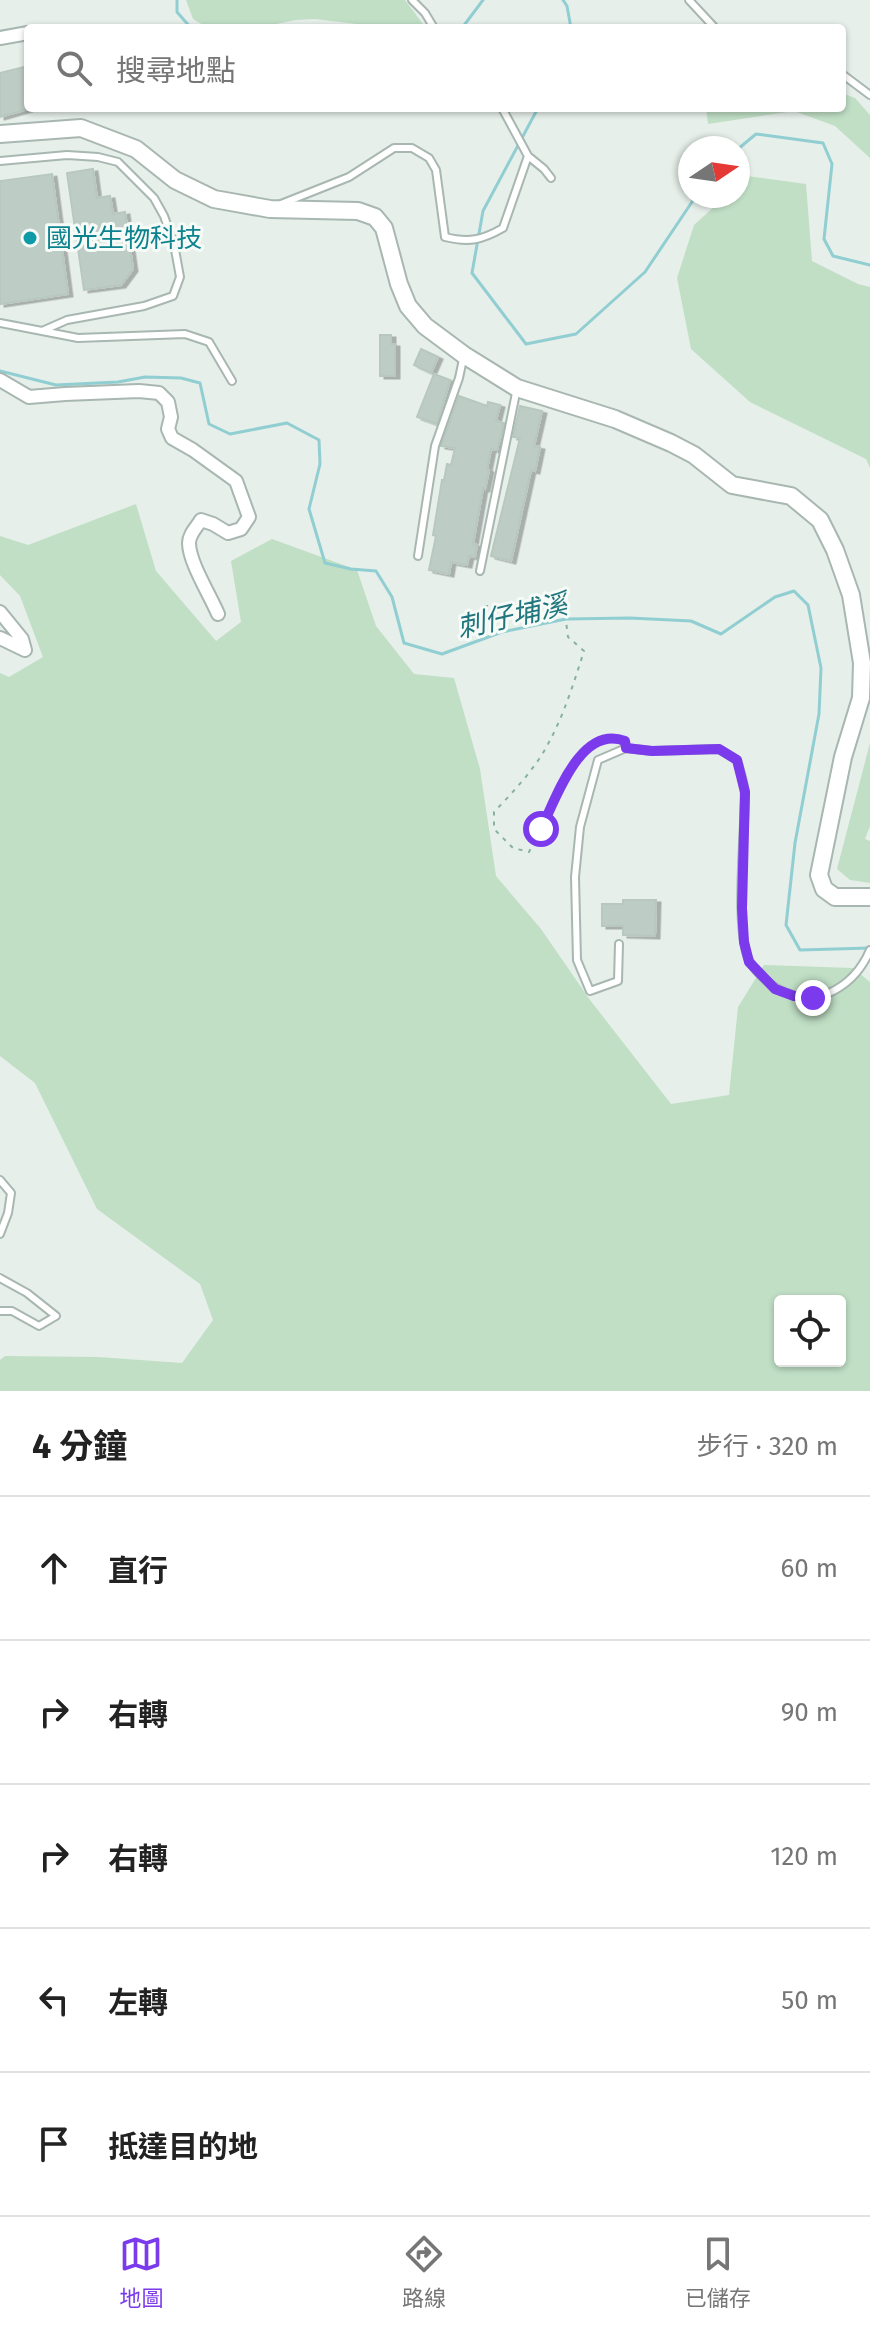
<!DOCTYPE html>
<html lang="zh-TW">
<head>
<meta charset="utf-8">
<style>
  body { margin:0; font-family:"Fira Sans","Noto Sans TC",sans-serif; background:#f6f6f6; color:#222 }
  .controls { position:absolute; right:24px; bottom:24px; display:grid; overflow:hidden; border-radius:8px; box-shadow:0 2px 6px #0004 }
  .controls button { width:72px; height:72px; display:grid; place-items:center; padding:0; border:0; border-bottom:2px solid #e0e0e0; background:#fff; color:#222; font:40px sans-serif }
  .compass { position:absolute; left:678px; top:136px; width:72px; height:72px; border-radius:50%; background:#fff; box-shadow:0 2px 6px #0004; rotate:77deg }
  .stop { position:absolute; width:24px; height:24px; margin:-18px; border:6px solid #7c3aed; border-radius:50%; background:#fff }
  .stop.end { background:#7c3aed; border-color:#fff; box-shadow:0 2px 8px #0008 }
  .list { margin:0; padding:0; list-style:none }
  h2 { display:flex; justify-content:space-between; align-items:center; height:104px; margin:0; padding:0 32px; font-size:34px }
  h2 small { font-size:26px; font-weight:400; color:#767676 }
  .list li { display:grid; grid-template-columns:52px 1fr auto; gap:24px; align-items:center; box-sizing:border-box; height:144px; padding:0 32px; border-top:2px solid #e0e0e0 }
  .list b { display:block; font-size:30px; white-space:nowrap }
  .list em { font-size:26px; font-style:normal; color:#767676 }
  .icon { flex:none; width:44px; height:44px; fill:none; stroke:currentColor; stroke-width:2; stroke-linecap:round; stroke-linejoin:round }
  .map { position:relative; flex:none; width:870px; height:1391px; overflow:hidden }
  .search { position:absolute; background:#fff; box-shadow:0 2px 6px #0004; left:24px; right:24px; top:24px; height:88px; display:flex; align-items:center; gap:20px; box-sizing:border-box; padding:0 28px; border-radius:8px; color:#767676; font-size:30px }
  .sheet { height:824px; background:#fff }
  nav { display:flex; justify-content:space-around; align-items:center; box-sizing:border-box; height:112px; border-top:2px solid #e0e0e0; background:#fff; font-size:22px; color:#767676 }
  nav a { display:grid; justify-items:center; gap:4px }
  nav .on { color:#7c3aed }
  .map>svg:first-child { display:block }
  .green { fill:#c0dfc5; fill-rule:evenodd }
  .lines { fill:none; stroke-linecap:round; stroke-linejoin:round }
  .stream { stroke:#90ced2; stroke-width:3 }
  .building { fill:#beccc6; stroke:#b8c8c0; stroke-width:2; filter:url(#shadow) }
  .service-casing { stroke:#a8b7b1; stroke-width:10 }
  .minor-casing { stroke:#a8b7b1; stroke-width:16 }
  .tertiary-casing { stroke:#a8b7b1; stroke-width:20 }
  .path { stroke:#87b1a0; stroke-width:2; stroke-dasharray:4 6; stroke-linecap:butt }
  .service { stroke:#fff; stroke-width:6 }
  .minor { stroke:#fff; stroke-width:12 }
  .tertiary { stroke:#fff; stroke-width:16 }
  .route { stroke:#7c3aed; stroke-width:10 }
  .culture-dot { fill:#0f9aa8; stroke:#f7fbf8; stroke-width:3 }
  .labels { text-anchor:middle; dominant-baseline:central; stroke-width:6; stroke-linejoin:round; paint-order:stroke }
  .culture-label { font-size:26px; fill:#0d838f; stroke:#f7fbf8; text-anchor:start }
  .water-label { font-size:28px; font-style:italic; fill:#1f767d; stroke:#f7fbf8 }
</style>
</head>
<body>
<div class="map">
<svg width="870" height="1391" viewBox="0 0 870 1391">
  <defs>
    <filter id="shadow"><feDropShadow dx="4.5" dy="2.5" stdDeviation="0" flood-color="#0004"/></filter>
  </defs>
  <rect width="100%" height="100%" fill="#e6efea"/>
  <path class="green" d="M186,0H405L426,28H390L315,19L295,20L258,28H208L193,19Z
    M842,93L855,98L870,115V158L835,126L794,111L708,124L706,108H842Z
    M747,176L806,184L812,261L858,284L870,287V468L866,459L750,402L691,349L677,278L694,225L726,196H738V185Z
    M136,504L156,571L216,641L241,622L231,561L272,539L357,570L376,626L414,674L454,678L480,769L496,876L541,929L590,1000L671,1104L729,1095L738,1007L764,965L853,968L870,982V1391H0V1360L5,1356L98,1357L182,1363L213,1320L200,1284L97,1209L35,1083L0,1056V673L9,677L43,657L20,596L0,575V536L28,545ZM780,1301H840V1361H780Z
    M870,743V826L865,839L870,841V883L850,880L837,869Z"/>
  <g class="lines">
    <path class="stream" d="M177,0V12L191,28
      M563,0L567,6L571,28
      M462,28L483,0
      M538,108L483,211L472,273L526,344L576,334L645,272L696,196
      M738,149L756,134L823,143L832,164L824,239L833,256L870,265
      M0,371L56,385L118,382L145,377L181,378L200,383L209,424L230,434L287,423L319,440L320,464L309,509L325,563L351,569L376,571L392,597L404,643L442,654L502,632L566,619L630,618L691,621L721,634L775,597L794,591L808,605L821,668L819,714L795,843L786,925L800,950L870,948"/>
  </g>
  <path class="building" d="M28,66V109L0,117V73Z
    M93,169L97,198L110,196L113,214L125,212L133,269L121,285L84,290L67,173Z
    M52,174L68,294L0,304V181Z
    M380,335H391V344H395V376H380Z
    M421,349L438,357L431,373L414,365Z
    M434,374L450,380L437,424L417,417Z
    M459,396L487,406L488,402L500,405L496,421L504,423L497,450L491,449L487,469L489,470L485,489L483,488L473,544L477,545L475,557L469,556L467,565L451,562L449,574L429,570L436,536L433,535L442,480H444L447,464L451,465L455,448L441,446Z
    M520,406L542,411L534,446L540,447L535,471L531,470L511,561L491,556L520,438L513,437Z
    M623,900H656L655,936L623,935V926H602V904H623Z"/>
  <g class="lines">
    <g class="service-casing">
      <path id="service" d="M412,0L425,13L434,28
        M689,0L715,28
        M842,74L870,95
        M502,108L528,156L544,169L551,178
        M0,161L67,155L98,157L118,162L154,198L164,216L174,244L180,277L173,296L144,306L67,320L42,331L0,323
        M281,204L349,177L394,148H412L429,158L436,170L445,237C469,243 482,240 503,228L528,156
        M42,331L78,338L185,334L209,342L232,381
        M418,556L435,446L459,378L463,359
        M480,571L517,388
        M619,944L618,981L590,991L577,960L575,877L580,827L598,760L626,748L652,751L719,749L737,760C740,771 745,784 745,796C745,831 734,935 750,962C758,975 773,988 787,993C800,998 815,999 829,993C849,984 862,969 870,950
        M0,1180L11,1193L8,1213L0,1234
        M0,1278L27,1293L56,1316L39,1326L12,1311H0"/>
    </g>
    <g class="minor-casing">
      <path id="minor" d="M0,38L28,33
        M0,380L29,397L65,394L139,391L159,393L168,402L171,417L168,429L172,438L193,450L236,481L249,517L241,529L228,533L213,524L201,520C197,527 189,534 189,543C189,562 210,595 218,614
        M0,612L22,639L25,650L0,638"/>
    </g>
    <g class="tertiary-casing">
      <path id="tertiary" d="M0,134L81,128L136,149L175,180L214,199L270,209L358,211L375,217L384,228L399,284L408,306L425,326L464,355L517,388L615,419L671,443L694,455L732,485L791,496L820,520L835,550L851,595L862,663L861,698L843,757L819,875L824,889L835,897H870"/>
    </g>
    <path class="path" d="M484,606L564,605L568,637L584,651C574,682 564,715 548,744C535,769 513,792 494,812V829L513,848L529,852L577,757L593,744L615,737L621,739"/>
    <use href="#service" class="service"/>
    <use href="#minor" class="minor"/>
    <use href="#tertiary" class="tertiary"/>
  </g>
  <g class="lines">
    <path class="route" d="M541,829C556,799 580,724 625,741L626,748L652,751L719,749L737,760L745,792L742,908L744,942L749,962L775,989L794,996L813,998"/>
  </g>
  <circle class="culture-dot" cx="30" cy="238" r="8"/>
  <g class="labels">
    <g class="culture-label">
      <text x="46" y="238">國光生物科技</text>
    </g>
    <g class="water-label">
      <text transform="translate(512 616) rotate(-13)">刺仔埔溪</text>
    </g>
  </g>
</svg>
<div class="controls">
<button><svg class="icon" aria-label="locate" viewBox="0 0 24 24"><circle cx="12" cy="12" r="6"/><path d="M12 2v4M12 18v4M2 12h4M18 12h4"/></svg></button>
</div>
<svg class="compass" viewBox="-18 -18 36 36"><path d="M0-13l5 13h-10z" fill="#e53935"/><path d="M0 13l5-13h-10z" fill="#767676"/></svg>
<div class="stop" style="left:541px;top:829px"></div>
<div class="stop end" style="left:813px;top:998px"></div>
<div class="search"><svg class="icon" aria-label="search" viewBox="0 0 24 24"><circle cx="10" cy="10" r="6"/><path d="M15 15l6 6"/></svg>搜尋地點</div>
</div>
<section class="sheet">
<h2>4 分鐘<small>步行 · 320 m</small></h2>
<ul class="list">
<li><svg class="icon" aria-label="ahead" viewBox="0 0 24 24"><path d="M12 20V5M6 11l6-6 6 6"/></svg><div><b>直行</b></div><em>60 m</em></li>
<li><svg class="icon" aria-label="right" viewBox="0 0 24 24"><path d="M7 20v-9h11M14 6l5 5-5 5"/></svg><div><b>右轉</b></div><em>90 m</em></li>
<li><svg class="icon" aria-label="right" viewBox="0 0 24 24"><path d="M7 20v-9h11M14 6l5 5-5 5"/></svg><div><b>右轉</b></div><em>120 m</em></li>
<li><svg class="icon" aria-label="left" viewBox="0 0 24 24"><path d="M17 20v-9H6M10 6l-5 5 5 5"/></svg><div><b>左轉</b></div><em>50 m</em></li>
<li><svg class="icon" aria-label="arrive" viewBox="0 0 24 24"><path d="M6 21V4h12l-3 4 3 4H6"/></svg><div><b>抵達目的地</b></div></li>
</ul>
</section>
<nav>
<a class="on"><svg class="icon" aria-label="map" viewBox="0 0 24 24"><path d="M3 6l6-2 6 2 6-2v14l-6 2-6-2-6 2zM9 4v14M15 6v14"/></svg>地圖</a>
<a><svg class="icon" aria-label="directions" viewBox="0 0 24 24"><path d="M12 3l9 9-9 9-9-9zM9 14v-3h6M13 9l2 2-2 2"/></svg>路線</a>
<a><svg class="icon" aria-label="saved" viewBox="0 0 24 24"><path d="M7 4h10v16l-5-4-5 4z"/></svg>已儲存</a>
</nav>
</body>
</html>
